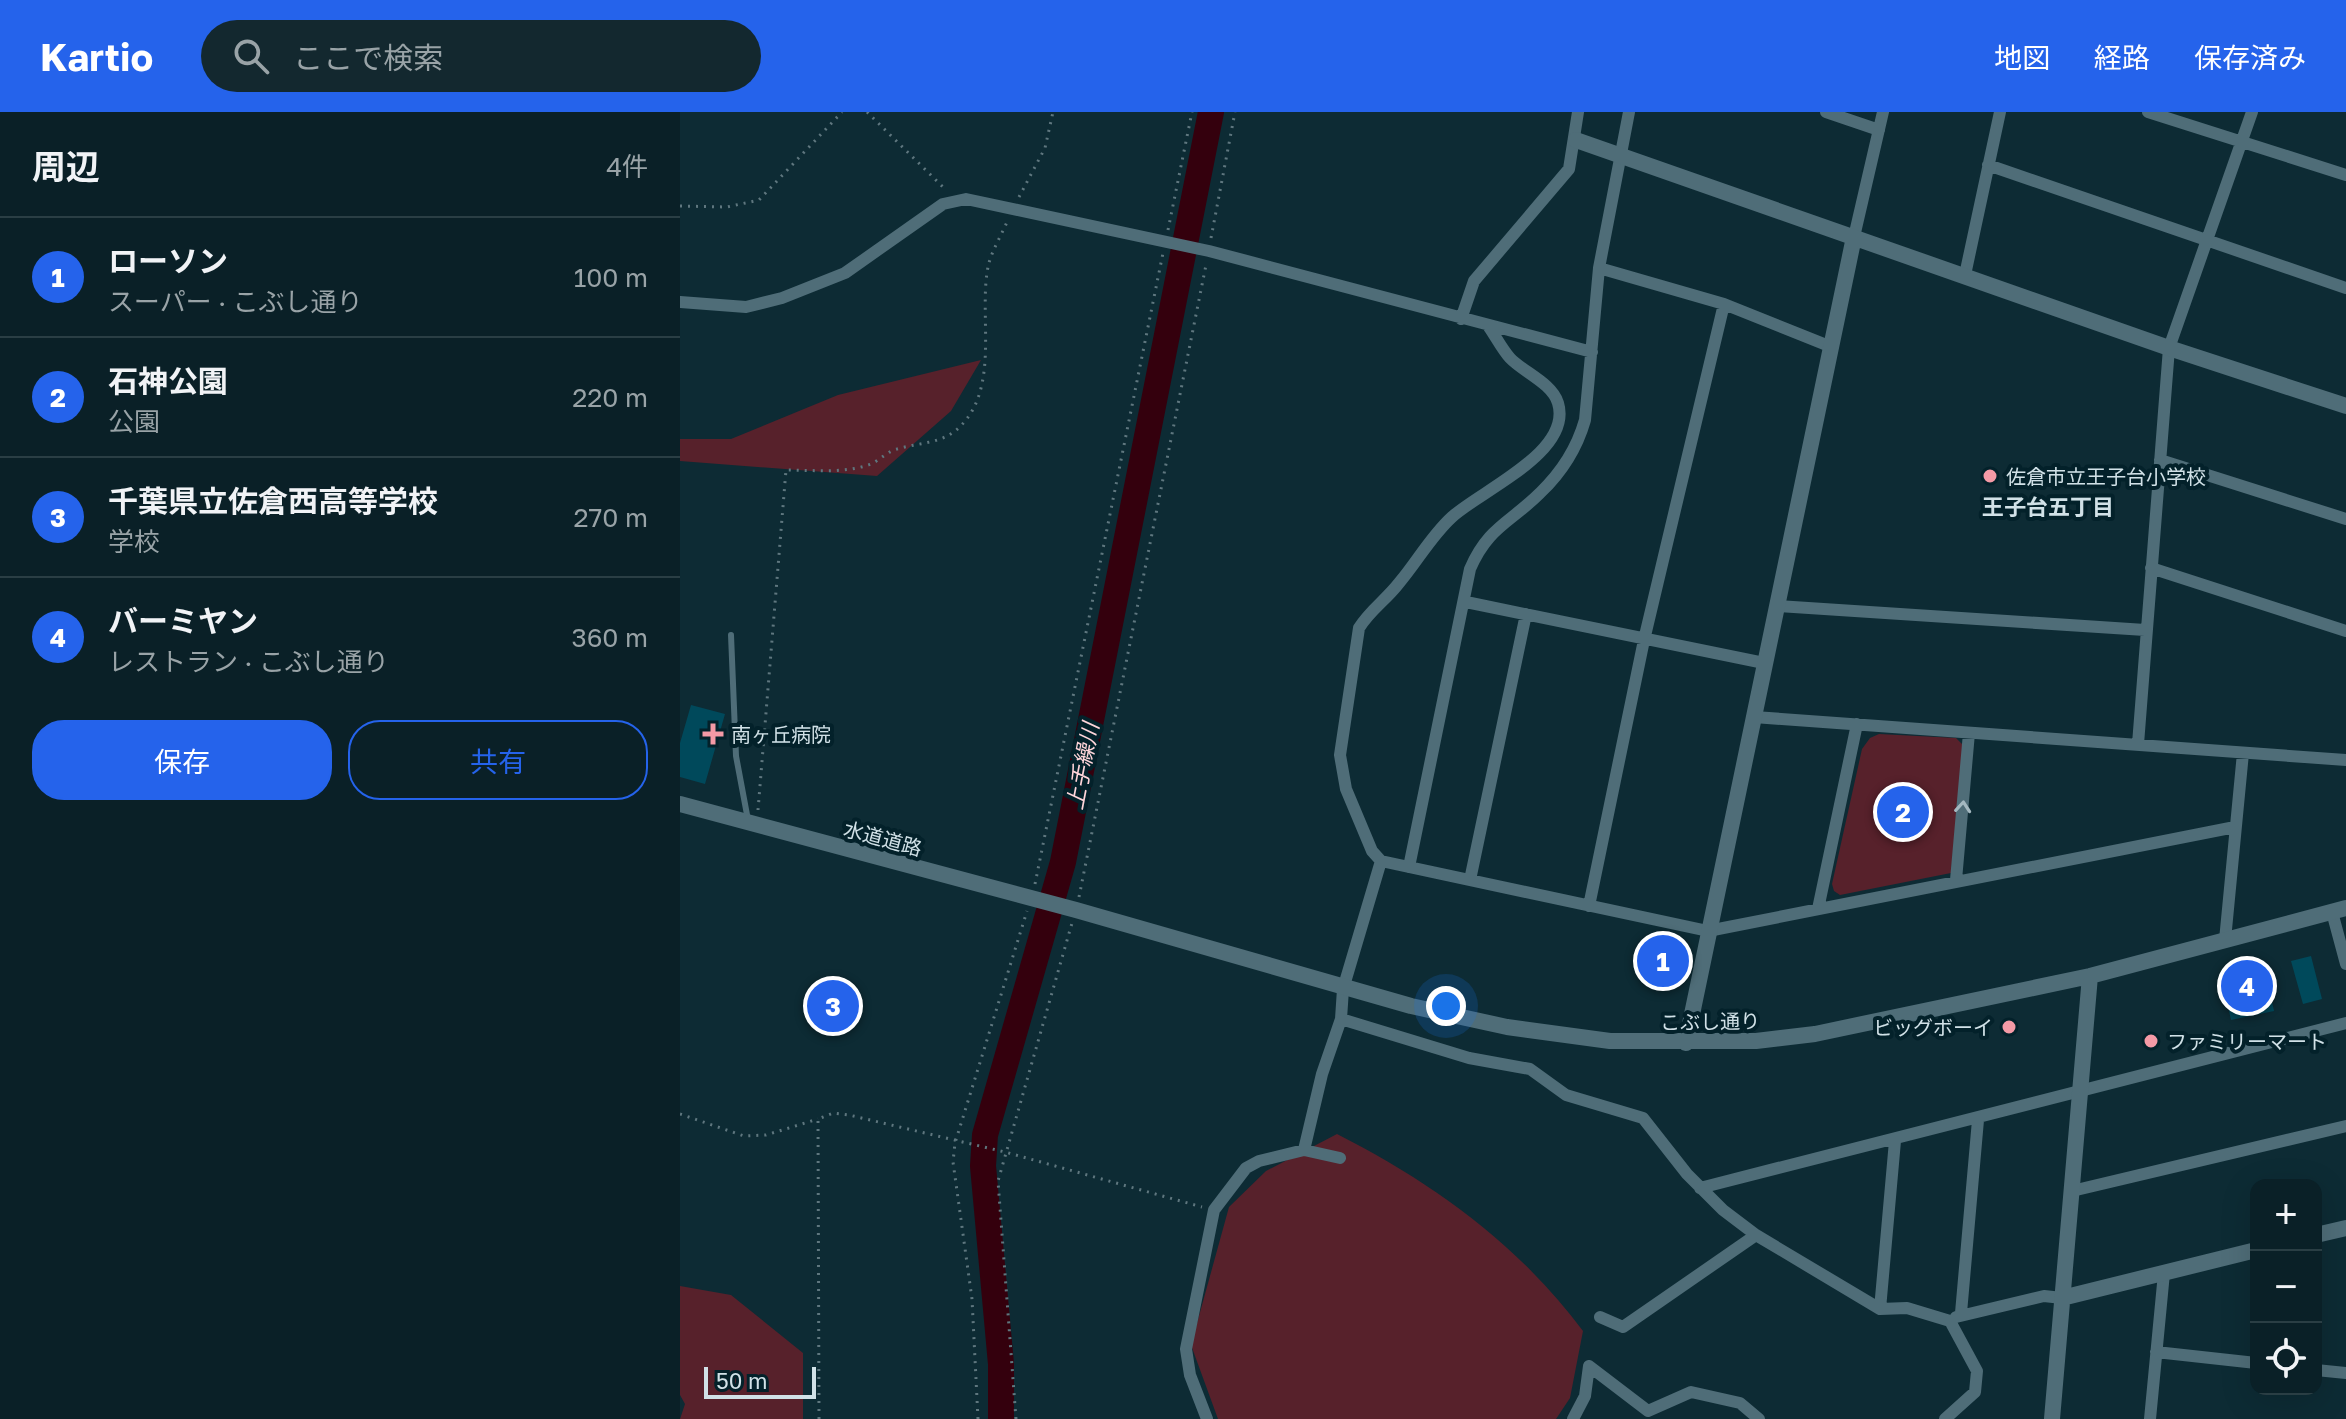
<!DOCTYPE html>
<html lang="ja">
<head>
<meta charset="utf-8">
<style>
  body { margin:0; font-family:"Golos Text","Noto Sans JP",sans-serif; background:#13282f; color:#f1f3f6 }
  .controls { position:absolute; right:24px; bottom:24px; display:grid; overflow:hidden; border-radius:16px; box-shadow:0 8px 32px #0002 }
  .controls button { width:72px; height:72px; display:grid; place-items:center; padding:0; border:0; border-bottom:2px solid #2a3e44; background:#0a2027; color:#f1f3f6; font:40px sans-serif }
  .scale { position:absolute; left:24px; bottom:20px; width:112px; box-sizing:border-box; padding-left:8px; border:4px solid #d1e1e7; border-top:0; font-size:22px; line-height:28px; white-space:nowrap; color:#d1e1e7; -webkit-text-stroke:6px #03212a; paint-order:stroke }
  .you { position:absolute; left:766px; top:894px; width:28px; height:28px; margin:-20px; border:6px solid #fff; border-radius:50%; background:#1a73e8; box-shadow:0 0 0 12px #1a73e833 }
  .badge { display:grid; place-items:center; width:52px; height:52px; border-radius:50%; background:#2563eb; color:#fff; font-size:26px; font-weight:700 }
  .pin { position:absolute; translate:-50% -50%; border:4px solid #fff; box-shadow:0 2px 8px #0006 }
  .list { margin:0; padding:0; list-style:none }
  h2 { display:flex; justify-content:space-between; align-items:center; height:104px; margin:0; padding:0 32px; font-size:34px }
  h2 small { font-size:26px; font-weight:400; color:#99a3a7 }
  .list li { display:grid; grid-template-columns:52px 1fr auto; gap:24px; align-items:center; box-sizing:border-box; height:120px; padding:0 32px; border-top:2px solid #2a3e44 }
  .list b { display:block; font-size:30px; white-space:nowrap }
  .list p { margin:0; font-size:26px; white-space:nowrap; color:#99a3a7 }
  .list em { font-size:26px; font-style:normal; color:#99a3a7 }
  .actions { display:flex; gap:16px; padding:24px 32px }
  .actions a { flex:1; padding:18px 0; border:2px solid #2563eb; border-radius:32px; text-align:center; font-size:28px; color:#2563eb }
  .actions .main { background:#2563eb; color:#fff }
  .icon { flex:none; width:44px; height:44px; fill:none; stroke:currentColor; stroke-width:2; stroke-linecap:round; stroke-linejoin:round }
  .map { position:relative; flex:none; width:1666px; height:1307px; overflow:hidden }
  header { display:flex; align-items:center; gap:48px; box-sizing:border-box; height:112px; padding:0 40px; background:#2563eb; color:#fff }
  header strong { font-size:38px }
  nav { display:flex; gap:44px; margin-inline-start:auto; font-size:28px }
  .search { width:560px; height:72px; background:#13282f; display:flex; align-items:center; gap:20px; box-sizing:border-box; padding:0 28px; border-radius:44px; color:#99a3a7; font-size:30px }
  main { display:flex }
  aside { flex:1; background:#0a2027 }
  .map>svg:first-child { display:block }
  .green { fill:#57212b }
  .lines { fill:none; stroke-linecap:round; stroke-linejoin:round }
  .river { stroke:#34000d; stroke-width:26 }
  .building { fill:#00495b }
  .path { stroke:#5f777f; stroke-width:3; stroke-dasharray:2 6; stroke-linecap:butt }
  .service { stroke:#4f6d78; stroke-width:6 }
  .minor { stroke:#4f6d78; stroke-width:12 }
  .tertiary { stroke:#4f6d78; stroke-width:16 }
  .oneway { stroke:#a4b8c0 }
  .poi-dot { fill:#f49aa6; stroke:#03212a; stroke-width:3 }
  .labels { text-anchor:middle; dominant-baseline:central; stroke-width:8; stroke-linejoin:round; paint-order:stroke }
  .poi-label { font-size:20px; fill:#d1e1e7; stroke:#03212a; text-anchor:start }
  .street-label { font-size:20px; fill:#d1e1e7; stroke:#03212a }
  .neighbourhood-label { font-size:22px; font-weight:bold; fill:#d1e1e7; stroke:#03212a }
  .water-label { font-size:22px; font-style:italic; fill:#ffd5da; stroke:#03212a }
</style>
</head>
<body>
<header>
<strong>Kartio</strong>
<div class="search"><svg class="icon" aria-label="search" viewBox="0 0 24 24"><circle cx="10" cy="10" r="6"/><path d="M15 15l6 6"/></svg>ここで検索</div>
<nav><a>地図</a><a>経路</a><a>保存済み</a></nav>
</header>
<main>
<aside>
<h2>周辺<small>4件</small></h2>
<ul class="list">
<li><span class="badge">1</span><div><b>ローソン</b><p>スーパー · こぶし通り</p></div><em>100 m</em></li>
<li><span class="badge">2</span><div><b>石神公園</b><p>公園</p></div><em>220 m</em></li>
<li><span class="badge">3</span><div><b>千葉県立佐倉西高等学校</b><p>学校</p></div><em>270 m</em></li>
<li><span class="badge">4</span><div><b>バーミヤン</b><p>レストラン · こぶし通り</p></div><em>360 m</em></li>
</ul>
<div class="actions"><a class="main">保存</a><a>共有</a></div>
</aside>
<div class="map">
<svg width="1666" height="1307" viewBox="0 0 1666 1307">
  <rect width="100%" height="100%" fill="#0d2b34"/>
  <path class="green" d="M301,248L271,299L197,364L0,349V327H51L158,283Z
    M1199,622L1276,626L1283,633L1271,761L1160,783L1154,779L1152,772L1182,637L1190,626Z
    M657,1022C752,1070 839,1133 903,1219L890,1286L876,1307H538L511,1233L549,1095L586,1059Z
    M0,1174L51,1183L123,1241V1307H0L5,1292L0,1283Z"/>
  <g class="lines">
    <path class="river" d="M321,1307V1252L303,1054L305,1023L383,750L531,0"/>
  </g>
  <path class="building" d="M11,593L45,602L25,672L0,665V631Z
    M1631,844L1642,887L1623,892L1611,849Z
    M1585,858L1594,899L1551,908L1542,867Z"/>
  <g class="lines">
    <path class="path" d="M187,0L266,78
      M339,85L365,36L373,0
      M0,94L47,95L79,88L162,0
      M488,118L512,0
      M531,126L555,0
      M78,698L106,358C134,358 164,362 191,352C200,348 208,339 217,337C237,331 258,332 275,319C322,281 298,205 308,155C311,140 321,124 327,110
      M355,772L483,141
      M399,785L526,153
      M0,1002L64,1024L86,1023L138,1007
      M139,1307L138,1007L153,1001L169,1003L325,1040L522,1095
      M298,1307L292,1187L273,1050L275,1031L347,799
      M336,1307L318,1069L392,811"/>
    <path class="service" d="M51,523L56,644L68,708"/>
    <path class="minor" d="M1146,0L1199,18
      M1468,0L1666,63
      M1308,53L1666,176
      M1174,125L1203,0
      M919,156L1044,192L1149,234
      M1285,163L1320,0
      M0,190L66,195L102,186L165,161L263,92L286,87L529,139L912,240
      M781,207L794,169L889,57L898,0
      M1480,348L1666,407
      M1471,456L1666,519
      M786,490L1084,551
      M1097,494L1465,518
      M1074,605L1666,648
      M1458,632L1489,236L1572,0
      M701,749L1028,819L1555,715
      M729,755L790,457C808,415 830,411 860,381C881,361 897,336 905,308L919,156L949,0
      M790,768L846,502
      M1276,768L1289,621
      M909,794L964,528L1044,192
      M1138,797L1177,612
      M1652,800L1666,852
      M1545,828L1563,641
      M661,907L789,946L850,957L886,983L963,1006L1007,1062L1043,1098L1076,1123L1200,1197L1227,1196L1270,1209L1297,1259L1295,1280L1265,1307
      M624,1038L642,962L661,907L663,877L701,749L692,739L666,677L660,643L679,516C690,498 706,488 719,471C737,450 751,424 772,405C800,379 893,340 878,291C872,271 843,260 830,246C822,237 816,225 809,215
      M1020,1076L1666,911
      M1392,1079L1666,1014
      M1200,1197L1215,1029
      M1281,1201L1298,1008
      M920,1205L943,1215L1076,1123
      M1276,1205L1364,1184L1382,1186
      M1476,1240L1576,1251
      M909,1254L968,1299L1011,1280L1060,1291L1079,1307
      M1636,1258L1666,1261
      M527,1307L510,1263L506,1237L534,1098L566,1056L579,1049L624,1038L660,1046
      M893,1307L905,1284L909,1254
      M1470,1307L1484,1161"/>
    <path class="tertiary" d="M896,28L1489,236L1666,294
      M0,692L396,798L731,894L827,915L930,929H1076L1135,922L1410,864L1666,796
      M1006,931L1174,125
      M1636,1123L1666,1116
      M1382,1186L1576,1138
      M1372,1307L1410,864"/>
  </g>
  <defs><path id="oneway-chevron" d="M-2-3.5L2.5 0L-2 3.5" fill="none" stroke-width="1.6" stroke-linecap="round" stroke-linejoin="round" transform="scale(2)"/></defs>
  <use class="oneway" href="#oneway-chevron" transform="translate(1283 695) rotate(-85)"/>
  <g class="poi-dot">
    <circle cx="1310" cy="364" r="8"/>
    <path d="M29 610h8v8h8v8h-8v8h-8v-8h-8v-8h8z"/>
    <circle cx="1329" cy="915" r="8"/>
    <circle cx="1471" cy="929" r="8"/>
  </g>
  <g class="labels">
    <g class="poi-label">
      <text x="1326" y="364">佐倉市立王子台小学校</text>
      <text x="51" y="622">南ヶ丘病院</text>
      <text x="1313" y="915" text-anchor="end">ビッグボーイ</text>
      <text x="1487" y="929">ファミリーマート</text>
    </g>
    <g class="street-label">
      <text transform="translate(203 726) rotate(15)">水道道路</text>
      <text transform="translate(1030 909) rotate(-1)">こぶし通り</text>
    </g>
    <g class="neighbourhood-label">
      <text x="1368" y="394">王子台五丁目</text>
    </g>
    <g class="water-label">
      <text transform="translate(402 654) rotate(-79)">上手繰川</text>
    </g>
  </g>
</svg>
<div class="controls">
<button>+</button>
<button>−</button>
<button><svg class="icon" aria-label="locate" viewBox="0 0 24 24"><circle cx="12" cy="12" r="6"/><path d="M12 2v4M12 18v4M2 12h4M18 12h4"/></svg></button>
</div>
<div class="scale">50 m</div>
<div class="you"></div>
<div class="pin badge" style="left:983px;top:849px">1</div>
<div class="pin badge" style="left:1223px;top:700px">2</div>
<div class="pin badge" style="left:153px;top:894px">3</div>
<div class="pin badge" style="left:1567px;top:874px">4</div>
</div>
</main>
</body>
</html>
